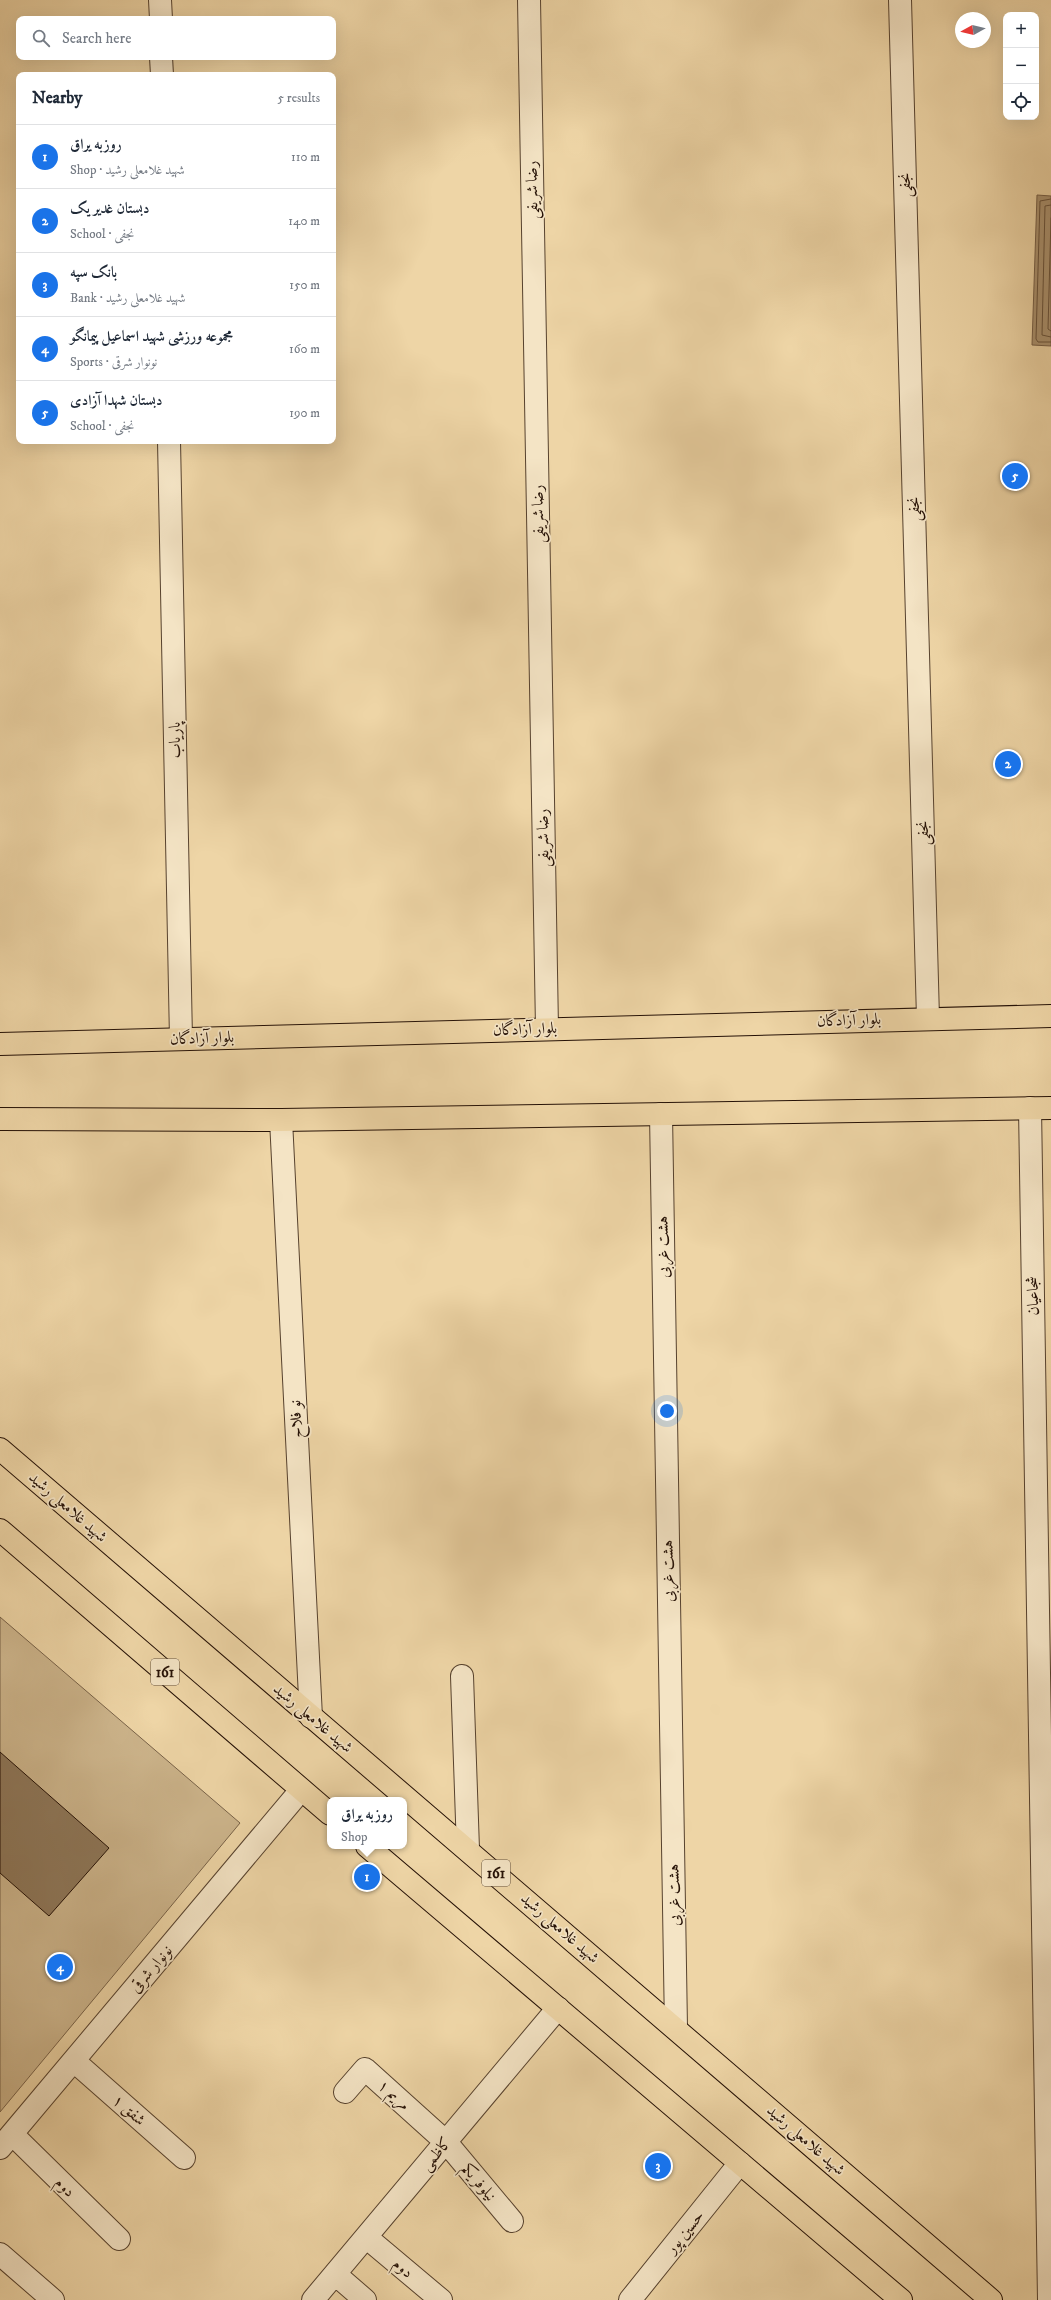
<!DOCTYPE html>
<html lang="en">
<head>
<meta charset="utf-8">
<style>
  body { margin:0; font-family:"IM FELL DW Pica",Amiri,serif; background:#f2f2f3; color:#1f2937 }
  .controls { position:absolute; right:12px; top:12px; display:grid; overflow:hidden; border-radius:8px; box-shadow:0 4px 16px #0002 }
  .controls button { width:36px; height:36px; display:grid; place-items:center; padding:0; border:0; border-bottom:1px solid #e0e1e3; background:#fff; color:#1f2937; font:20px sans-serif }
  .compass { position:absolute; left:955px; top:12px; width:36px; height:36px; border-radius:50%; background:#fff; box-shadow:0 4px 16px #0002; rotate:262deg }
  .you { position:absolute; left:667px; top:1411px; width:14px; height:14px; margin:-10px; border:3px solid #fff; border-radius:50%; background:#1a73e8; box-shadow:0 0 0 6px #1a73e833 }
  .badge { display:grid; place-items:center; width:26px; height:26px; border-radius:50%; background:#1a73e8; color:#fff; font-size:13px; font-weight:700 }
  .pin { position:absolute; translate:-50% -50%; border:2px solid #fff; box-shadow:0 1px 4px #0006 }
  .popup { position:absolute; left:327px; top:1797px; width:80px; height:52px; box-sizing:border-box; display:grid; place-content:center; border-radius:8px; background:#fff; filter:drop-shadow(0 1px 3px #0005); font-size:13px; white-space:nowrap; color:#747a83 }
  .popup b { font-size:15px; color:#1f2937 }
  .popup::after { content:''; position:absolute; left:50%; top:100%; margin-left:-8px; border:8px solid transparent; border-top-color:#fff }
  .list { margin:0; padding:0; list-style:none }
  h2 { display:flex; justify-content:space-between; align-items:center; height:52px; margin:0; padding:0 16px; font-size:17px }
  h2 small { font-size:13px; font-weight:400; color:#747a83 }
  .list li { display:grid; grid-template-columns:26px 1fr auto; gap:12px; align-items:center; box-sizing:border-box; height:64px; padding:0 16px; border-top:1px solid #e0e1e3 }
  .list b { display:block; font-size:15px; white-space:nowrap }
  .list p { margin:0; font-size:13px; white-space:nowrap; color:#747a83 }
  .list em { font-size:13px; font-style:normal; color:#747a83 }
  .icon { flex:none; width:22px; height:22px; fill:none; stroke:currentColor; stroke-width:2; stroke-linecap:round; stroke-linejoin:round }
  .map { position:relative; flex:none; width:1051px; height:2300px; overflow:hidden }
  .search { position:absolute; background:#fff; box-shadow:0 4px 16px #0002; left:16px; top:16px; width:320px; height:44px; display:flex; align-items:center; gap:10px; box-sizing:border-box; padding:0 14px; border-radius:8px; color:#747a83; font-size:15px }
  .panel { position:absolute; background:#fff; box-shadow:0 4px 16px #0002; left:16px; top:72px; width:320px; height:372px; border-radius:8px }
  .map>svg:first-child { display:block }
  .green { fill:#ccb48b; stroke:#786248 }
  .water { fill:#aa9270; stroke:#755e46 }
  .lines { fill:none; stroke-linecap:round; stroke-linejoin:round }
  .shore { stroke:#68523b; stroke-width:1 }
  .building { fill:#8e7759; stroke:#251106 }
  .minor-casing { stroke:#57422e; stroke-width:24 }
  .major-casing { stroke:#251106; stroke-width:24 }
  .minor { stroke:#f4e4c5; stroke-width:22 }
  .major { stroke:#eed5a6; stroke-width:22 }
  .labels { text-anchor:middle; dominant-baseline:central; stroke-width:3.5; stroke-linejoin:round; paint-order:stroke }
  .shield { fill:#f4e4c5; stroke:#63503f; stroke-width:1 }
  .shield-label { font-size:15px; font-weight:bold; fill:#251106 }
  .street-label { font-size:16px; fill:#251106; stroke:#f4e4c5 }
</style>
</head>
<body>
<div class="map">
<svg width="1051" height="2300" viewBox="0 0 1051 2300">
  <rect width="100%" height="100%" fill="#eed5a6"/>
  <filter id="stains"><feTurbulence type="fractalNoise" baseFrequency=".005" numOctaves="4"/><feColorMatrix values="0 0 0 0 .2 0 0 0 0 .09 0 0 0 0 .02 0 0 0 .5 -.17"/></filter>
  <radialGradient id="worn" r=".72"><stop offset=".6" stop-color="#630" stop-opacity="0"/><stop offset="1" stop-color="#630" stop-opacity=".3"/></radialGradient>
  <path class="green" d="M0,1617L240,1823L0,2112Z"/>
  <path class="water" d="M1037,195L1051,196V346L1032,345Z"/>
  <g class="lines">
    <path class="shore" d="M1051,199L1040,201L1036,339L1038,342H1051
      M1051,205L1045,206L1042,335L1051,337
      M1051,218L1048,329L1051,331"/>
  </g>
  <path class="building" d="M0,1752L109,1848L49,1916L0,1873Z"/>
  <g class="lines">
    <g class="minor-casing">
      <path id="minor" d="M160,0L161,19
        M529,0L547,1028
        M900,0L928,1018
        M161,57L162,75
        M169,441L181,1039
        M1030,1108L1049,2300
        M661,1114L676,2028
        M281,1120L311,1717
        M462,1676L468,1849
        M74,2061L184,2158
        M345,2092L365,2069L446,2142L512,2221
        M12,2134L119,2239
        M0,2148L301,1790
        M366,2237L441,2300
        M0,2254L53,2300
        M335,2274L365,2300
        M313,2300L558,2008
        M630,2300L740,2163"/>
    </g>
    <g class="major-casing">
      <path id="major" d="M0,1044L1051,1016
        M0,1119L281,1120L1051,1108
        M0,1449L991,2300
        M0,1530L330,1814
        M367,1846L901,2300"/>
    </g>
    <use href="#minor" class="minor"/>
    <use href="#major" class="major"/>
  </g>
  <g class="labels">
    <g class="shield">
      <rect x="151" y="1659" width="28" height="26" rx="3"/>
      <rect x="482" y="1860" width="28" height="26" rx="3"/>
    </g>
    <g class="shield-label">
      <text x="165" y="1672">161</text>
      <text x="496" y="1873">161</text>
    </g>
    <g class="street-label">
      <text transform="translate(905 185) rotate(-92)">نجفی</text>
      <text transform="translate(532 190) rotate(-91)">رضا شریفی</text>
      <text transform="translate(914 509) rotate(-92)">نجفی</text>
      <text transform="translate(538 514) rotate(-91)">رضا شریفی</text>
      <text transform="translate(175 740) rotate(-91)">پاریاب</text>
      <text transform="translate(923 833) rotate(-92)">نجفی</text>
      <text transform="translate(543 838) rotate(-91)">رضا شریفی</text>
      <text transform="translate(849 1020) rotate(-2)">بلوار آزادگان</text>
      <text transform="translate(525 1029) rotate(-2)">بلوار آزادگان</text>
      <text transform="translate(202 1038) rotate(-2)">بلوار آزادگان</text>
      <text transform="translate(663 1247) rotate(-91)">هشت غربی</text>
      <text transform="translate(1033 1296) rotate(-91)">شجاعیان</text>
      <text transform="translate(296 1419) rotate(-93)">نو فلاح</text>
      <text transform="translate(68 1507) rotate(41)">شهید غلامعلی رشید</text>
      <text transform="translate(668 1571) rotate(-91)">هشت غربی</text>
      <text transform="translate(313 1718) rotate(40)">شهید غلامعلی رشید</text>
      <text transform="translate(674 1895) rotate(-91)">هشت غربی</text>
      <text transform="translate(560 1928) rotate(41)">شهید غلامعلی رشید</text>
      <text transform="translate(151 1969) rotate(-50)">نونوار شرقی</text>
      <text transform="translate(394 2095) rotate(42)">مریم ۱</text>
      <text transform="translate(129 2110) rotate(41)">شفق ۱</text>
      <text transform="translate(806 2140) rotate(41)">شهید غلامعلی رشید</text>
      <text transform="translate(436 2154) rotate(-50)">کاظمی</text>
      <text transform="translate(479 2182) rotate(50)">نیلوفر یکم</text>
      <text transform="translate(65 2187) rotate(44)">دوم</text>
      <text transform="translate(685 2232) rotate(-51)">حسین پور</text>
      <text transform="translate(403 2268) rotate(40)">دوم</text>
    </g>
  </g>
  <rect width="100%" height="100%" filter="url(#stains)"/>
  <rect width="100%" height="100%" fill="url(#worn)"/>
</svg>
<div class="controls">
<button>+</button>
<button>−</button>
<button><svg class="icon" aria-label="locate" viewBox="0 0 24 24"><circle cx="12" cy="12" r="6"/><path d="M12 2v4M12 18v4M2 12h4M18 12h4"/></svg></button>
</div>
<svg class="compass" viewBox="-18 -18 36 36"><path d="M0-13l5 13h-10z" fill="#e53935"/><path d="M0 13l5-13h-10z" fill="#747a83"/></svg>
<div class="you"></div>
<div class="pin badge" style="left:367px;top:1877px">1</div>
<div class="popup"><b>روزبه یراق</b>Shop</div>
<div class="pin badge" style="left:1008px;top:764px">2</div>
<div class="pin badge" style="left:658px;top:2166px">3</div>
<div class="pin badge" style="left:60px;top:1967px">4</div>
<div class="pin badge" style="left:1015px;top:476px">5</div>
<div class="search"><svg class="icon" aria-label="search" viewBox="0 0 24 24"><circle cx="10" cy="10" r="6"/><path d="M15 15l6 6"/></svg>Search here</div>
<section class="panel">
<h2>Nearby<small>5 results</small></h2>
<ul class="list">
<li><span class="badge">1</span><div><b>روزبه یراق</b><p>Shop · شهید غلامعلی رشید</p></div><em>110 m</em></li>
<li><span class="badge">2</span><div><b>دبستان غدیر یک</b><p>School · نجفی</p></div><em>140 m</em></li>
<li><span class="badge">3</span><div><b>بانک سپه</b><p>Bank · شهید غلامعلی رشید</p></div><em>150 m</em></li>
<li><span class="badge">4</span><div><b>مجموعه ورزشی شهید اسماعیل پیمانگو</b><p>Sports · نونوار شرقی</p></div><em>160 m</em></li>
<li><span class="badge">5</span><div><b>دبستان شهدا آزادی</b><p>School · نجفی</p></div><em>190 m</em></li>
</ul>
</section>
</div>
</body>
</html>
